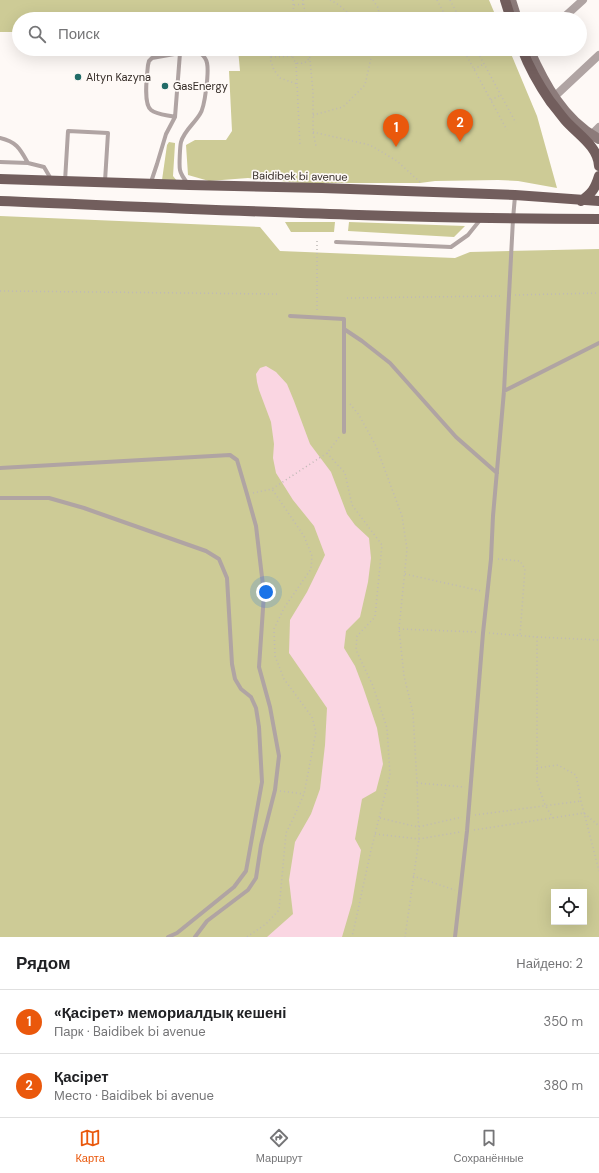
<!DOCTYPE html>
<html lang="ru">
<head>
<meta charset="utf-8">
<style>
  body { margin:0; font-family:"DM Sans",sans-serif; background:#f6f6f6; color:#202124 }
  .controls { position:absolute; right:12px; bottom:12px; display:grid; overflow:hidden; border-radius:0px; box-shadow:0 4px 16px #0002 }
  .controls button { width:36px; height:36px; display:grid; place-items:center; padding:0; border:0; border-bottom:1px solid #e0e0e0; background:#fff; color:#202124; font:20px sans-serif }
  .you { position:absolute; left:266px; top:592px; width:14px; height:14px; margin:-10px; border:3px solid #fff; border-radius:50%; background:#1a73e8; box-shadow:0 0 0 6px #1a73e833 }
  .badge { display:grid; place-items:center; width:26px; height:26px; border-radius:50%; background:#ea580c; color:#fff; font-size:13px; font-weight:700 }
  .pin { position:absolute; translate:-50% -33px; filter:drop-shadow(0 1px 2px #0008) }
  .pin::after { content:''; position:absolute; top:21px; width:14px; height:12px; background:inherit; clip-path:polygon(0 0,100% 0,50% 100%) }
  .list { margin:0; padding:0; list-style:none }
  h2 { display:flex; justify-content:space-between; align-items:center; height:52px; margin:0; padding:0 16px; font-size:17px }
  h2 small { font-size:13px; font-weight:400; color:#757577 }
  .list li { display:grid; grid-template-columns:26px 1fr auto; gap:12px; align-items:center; box-sizing:border-box; height:64px; padding:0 16px; border-top:1px solid #e0e0e0 }
  .list b { display:block; font-size:15px; white-space:nowrap }
  .list p { margin:0; font-size:13px; white-space:nowrap; color:#757577 }
  .list em { font-size:13px; font-style:normal; color:#757577 }
  .icon { flex:none; width:22px; height:22px; fill:none; stroke:currentColor; stroke-width:2; stroke-linecap:round; stroke-linejoin:round }
  .map { position:relative; flex:none; width:599px; height:937px; overflow:hidden }
  .search { position:absolute; background:#fff; box-shadow:0 4px 16px #0002; left:12px; right:12px; top:12px; height:44px; display:flex; align-items:center; gap:10px; box-sizing:border-box; padding:0 14px; border-radius:22px; color:#757577; font-size:15px }
  .sheet { height:180px; background:#fff }
  nav { display:flex; justify-content:space-around; align-items:center; box-sizing:border-box; height:56px; border-top:1px solid #e0e0e0; background:#fff; font-size:11px; color:#757577 }
  nav a { display:grid; justify-items:center; gap:2px }
  nav .on { color:#ea580c }
  .map>svg:first-child { display:block }
  .green { fill:#cdcb96; fill-rule:evenodd }
  .water { fill:#fad6e2 }
  .lines { fill:none; stroke-linecap:round; stroke-linejoin:round }
  .path { stroke:#bfb9b6; stroke-width:1.5; stroke-dasharray:1 3; stroke-linecap:butt }
  .service { stroke:#b0a4a3; stroke-width:4 }
  .minor { stroke:#b0a4a3; stroke-width:8 }
  .secondary { stroke:#8c7b7a; stroke-width:10 }
  .primary { stroke:#725e5d; stroke-width:10 }
  .poi-dot { fill:#216b67; stroke:#fef9f6; stroke-width:1.5 }
  .labels { text-anchor:middle; dominant-baseline:central; stroke-width:3.5; stroke-linejoin:round; paint-order:stroke }
  .poi-label { font-size:11px; fill:#332a25; stroke:#fef9f6; text-anchor:start }
  .street-label { font-size:11px; fill:#332a25; stroke:#fef9f6 }
</style>
</head>
<body>
<div class="map">
<svg width="599" height="937" viewBox="0 0 599 937">
  <rect width="100%" height="100%" fill="#fef9f6"/>
  <path class="green" d="M0,0H489L497,19H19V32H0Z
    M238,49H509L537,116L557,188L518,181L498,180L435,181L420,183H301L248,178L209,181L188,175L186,145L195,140H226L232,131L229,71H240Z
    M169,142L175,143V144L173,176L177,181L162,180L167,145Z
    M0,216L260,227L280,251L455,258L470,252L599,249V937H0ZM554,892H584V922H554Z
    M285,222H335L334,232H291Z
    M349,222L465,226L454,237L348,231Z"/>
  <path class="water" d="M266,366L276,372L287,384L294,401L310,444L331,472L347,514L355,525L369,538L371,558L368,582L360,617L346,631L344,648L355,666L363,687L377,728L383,764L376,791L362,799L355,839L361,850L352,903L342,937H267L293,914L289,880L295,842L311,814L320,789L325,745L327,708L289,653L290,620L307,592L325,555L314,526L293,500L276,473L273,458L274,444L271,422L259,390L257,382L256,374L260,368Z"/>
  <g class="lines">
    <path class="path" d="M293,0L294,19
      M303,0L306,19
      M330,0C339,4 347,11 352,19
      M373,0L379,9L376,19
      M437,0L447,19
      M450,0L460,19
      M294,5L304,4
      M273,49L270,59L274,70L280,78L297,84
      M293,49C291,54 293,59 296,63C303,64 306,63 310,57
      M309,49L313,92V132L316,146
      M463,49L507,130
      M476,49L516,123
      M271,57L293,56
      M296,63L300,146
      M474,69L484,64
      M491,100L501,95
      M313,115L343,107L365,85L371,58V49
      M313,132L370,145L397,161L420,182
      M317,241V312
      M0,291L277,294
      M515,295L599,293
      M347,298L503,296
      M350,404L359,415L376,446L402,516L407,549L399,629L404,676L413,713L417,783L419,839L405,937
      M327,453L345,473L352,505L382,545L375,617L357,636L356,650L373,686L387,728L390,775L371,850L353,933L351,937
      M253,493L272,489L327,453L340,436
      M498,559L520,561L525,569L520,635
      M405,574L481,591
      M399,629L477,632
      M489,633L537,637V782L545,805L553,818
      M537,637L599,640
      M537,768L558,765L576,775L581,801L599,871
      M417,783L465,787
      M280,791L304,794
      M475,815L581,801
      M380,818L418,827L462,817
      M474,830L584,813L599,826
      M375,834L419,839L460,832
      M413,876L455,890
      M247,937L266,924L279,910L286,833L293,819L304,794L316,732L312,717L284,679L275,656L274,629L284,608L311,569L312,556L304,536L272,489"/>
    <path class="service" d="M175,117C168,115 157,115 151,110C143,104 147,75 148,65L149,61L152,58L180,53
      M0,138C17,142 20,149 28,163
      M0,162L28,163L44,167L51,179
      M65,181L68,131L108,133L105,181
      M151,182L157,164L166,134L175,117L180,53H200C204,56 206,58 207,63C209,72 205,107 200,114C194,124 184,131 181,142C180,146 179,166 180,170C181,175 185,180 188,184
      M336,242L451,247L468,235L480,220
      M290,316L344,319V432
      M344,329L362,341L390,363L456,437L497,473
      M504,391L599,343
      M0,468L230,455L237,460L247,494L256,526L264,594L259,667L270,707L279,756L275,790L261,845L256,878L248,890L207,921L195,937
      M0,498H49L84,508L206,551L219,559L227,578L232,664L235,679L241,689L251,697L256,708L259,727L262,782L246,871L234,887L177,933L168,937
      M455,937L467,831L483,633L491,559L493,516L504,391L513,219L515,196"/>
    <path class="minor" d="M562,19L583,0
      M554,97L599,55
      M591,135L599,127"/>
    <path class="secondary" d="M511,0L517,19
      M529,49C544,83 564,121 599,139"/>
    <path class="primary" d="M505,0L511,19
      M522,49C529,67 539,85 550,101C555,107 560,114 565,120C577,134 598,146 599,166
      M0,179L189,185L322,188L515,195L599,201
      M0,201C200,209 399,219 599,219
      M581,201C592,193 595,189 599,176"/>
  </g>
  <g class="poi-dot">
    <circle cx="78" cy="77" r="4"/>
    <circle cx="165" cy="86" r="4"/>
  </g>
  <g class="labels">
    <g class="poi-label">
      <text x="86" y="77">Altyn Kazyna</text>
      <text x="173" y="86">GasEnergy</text>
    </g>
    <g class="street-label">
      <text transform="translate(300 176) rotate(1)">Baidibek bi avenue</text>
    </g>
  </g>
</svg>
<div class="controls">
<button><svg class="icon" aria-label="locate" viewBox="0 0 24 24"><circle cx="12" cy="12" r="6"/><path d="M12 2v4M12 18v4M2 12h4M18 12h4"/></svg></button>
</div>
<div class="you"></div>
<div class="pin badge" style="left:396px;top:147px">1</div>
<div class="pin badge" style="left:460px;top:142px">2</div>
<div class="search"><svg class="icon" aria-label="search" viewBox="0 0 24 24"><circle cx="10" cy="10" r="6"/><path d="M15 15l6 6"/></svg>Поиск</div>
</div>
<section class="sheet">
<h2>Рядом<small>Найдено: 2</small></h2>
<ul class="list">
<li><span class="badge">1</span><div><b>«Қасірет» мемориалдық кешені</b><p>Парк · Baidibek bi avenue</p></div><em>350 m</em></li>
<li><span class="badge">2</span><div><b>Қасірет</b><p>Место · Baidibek bi avenue</p></div><em>380 m</em></li>
</ul>
</section>
<nav>
<a class="on"><svg class="icon" aria-label="map" viewBox="0 0 24 24"><path d="M3 6l6-2 6 2 6-2v14l-6 2-6-2-6 2zM9 4v14M15 6v14"/></svg>Карта</a>
<a><svg class="icon" aria-label="directions" viewBox="0 0 24 24"><path d="M12 3l9 9-9 9-9-9zM9 14v-3h6M13 9l2 2-2 2"/></svg>Маршрут</a>
<a><svg class="icon" aria-label="saved" viewBox="0 0 24 24"><path d="M7 4h10v16l-5-4-5 4z"/></svg>Сохранённые</a>
</nav>
</body>
</html>
